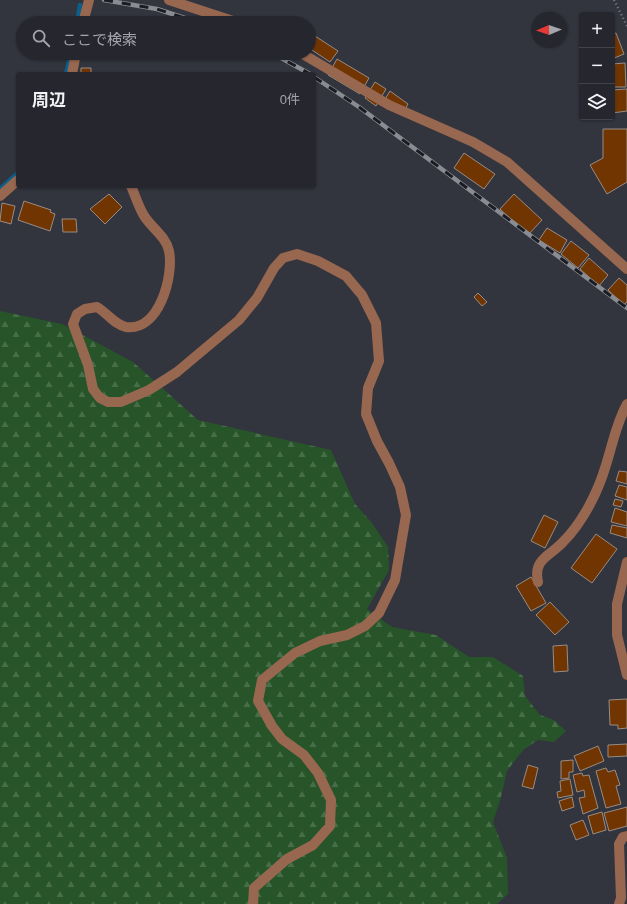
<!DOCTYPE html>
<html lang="ja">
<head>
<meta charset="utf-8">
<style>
  body { margin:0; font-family:Arial,"Noto Sans JP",sans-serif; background:#2e2f36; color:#f1f3f6 }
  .controls { position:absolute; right:12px; top:12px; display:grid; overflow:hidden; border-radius:4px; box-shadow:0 1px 3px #0004 }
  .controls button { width:36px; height:36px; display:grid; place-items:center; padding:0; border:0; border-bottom:1px solid #42444a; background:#26272e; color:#f1f3f6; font:20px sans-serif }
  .compass { position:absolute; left:531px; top:12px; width:36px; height:36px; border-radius:50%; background:#26272e; box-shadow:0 1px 3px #0004; rotate:268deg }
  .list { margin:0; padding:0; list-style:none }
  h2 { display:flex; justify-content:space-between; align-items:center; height:52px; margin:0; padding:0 16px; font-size:17px }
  h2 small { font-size:13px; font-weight:400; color:#a4a5aa }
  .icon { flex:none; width:22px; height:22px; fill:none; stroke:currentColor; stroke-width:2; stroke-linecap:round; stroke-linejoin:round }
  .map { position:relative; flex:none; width:627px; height:904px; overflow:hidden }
  .search { position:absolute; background:#26272e; box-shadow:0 1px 3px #0004; left:16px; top:16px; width:300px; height:44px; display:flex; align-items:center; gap:10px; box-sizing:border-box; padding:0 14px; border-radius:22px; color:#a4a5aa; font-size:15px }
  .panel { position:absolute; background:#26272e; box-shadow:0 1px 3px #0004; left:16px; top:72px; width:300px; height:116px; border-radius:4px }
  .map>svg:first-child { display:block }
  .forest { fill:url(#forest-firs) }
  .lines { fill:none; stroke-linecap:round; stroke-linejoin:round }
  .stream { stroke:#0c5e8b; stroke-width:4.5 }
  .building { fill:#713501; stroke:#988c85 }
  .path { stroke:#7e8088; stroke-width:2.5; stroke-dasharray:1 3; stroke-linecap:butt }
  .minor { stroke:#986750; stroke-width:10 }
  .rail-casing { stroke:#8a8c94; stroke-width:4.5 }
  .rail { stroke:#1b1c21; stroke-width:3; stroke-dasharray:9; stroke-linecap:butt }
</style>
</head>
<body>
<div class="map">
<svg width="627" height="904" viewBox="0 0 627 904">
  <defs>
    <pattern id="forest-firs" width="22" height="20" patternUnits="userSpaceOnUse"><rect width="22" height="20" fill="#275529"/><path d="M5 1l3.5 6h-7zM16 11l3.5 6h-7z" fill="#476e49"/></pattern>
  </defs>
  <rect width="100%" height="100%" fill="#32343e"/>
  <path class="forest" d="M0,311L62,324L133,362L198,420L331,450L355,504L372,523L388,547L389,570L367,609L392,627L436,635L469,657H493L523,676L525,696L540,715L554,720L566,731L554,742L538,740L523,750L507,771L500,801L493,822L507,858L508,894L497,904H0Z"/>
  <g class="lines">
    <path class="stream" d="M77,23L80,5
      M66,74L71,53
      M0,189L18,173"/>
  </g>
  <path class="building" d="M616,33L624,54L612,59V34Z
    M315,36L338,51L330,62L309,48Z
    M337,59L369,78L360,94L328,75Z
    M625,63L626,87H612V64Z
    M81,68H91V74H81Z
    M375,82L386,89L376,106L365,98Z
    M627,89V111L612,113V90Z
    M390,91L408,104L403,113L382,104Z
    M603,129H627V182L607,194L590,165L603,158Z
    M464,153L495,174L484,189L454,168Z
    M109,194L122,207L105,224L90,209Z
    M514,194L542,220L528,235L500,209Z
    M24,201L51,210L50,212L55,214L50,231L18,220Z
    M2,203L15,206L11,224L0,221Z
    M62,219H76L77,232H63Z
    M547,228L567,240L560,253L539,240Z
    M571,241L589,255L578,268L561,254Z
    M589,258L608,275L599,286L580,269Z
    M619,278L627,285V302L624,305L608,290Z
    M478,293L487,302L482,306L474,297Z
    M619,471L627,472V484L616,481Z
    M619,485L627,487V500L615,496Z
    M615,499L623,501L621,507L613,505Z
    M615,508L627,512V526L611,522Z
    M544,515L558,522L545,548L531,541Z
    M612,525L627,528V538L610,533Z
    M596,534L617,549L592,583L571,568Z
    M531,577L546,603L531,611L516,586Z
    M550,602L569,622L555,635L536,615Z
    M567,645L568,671L554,672L553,646Z
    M627,699V728L618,729V725H610L609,700Z
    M627,744V756L608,757V745Z
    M598,746L604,761L580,771L574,756Z
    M573,760V772H569V778L561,779V761Z
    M528,765L538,768L533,789L522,786Z
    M606,768L608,772L615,770L620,785L616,786L621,804L606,808L596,771Z
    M582,773L583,776L589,775L598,808L583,814L579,798L585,797L584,790L577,792L573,775Z
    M570,779L573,795L558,798L557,792L561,791L560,781Z
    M572,797L574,807L562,811L559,801Z
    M627,807V826L609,831L604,813Z
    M602,812L606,830L593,834L588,816Z
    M583,820L589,835L576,840L570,825Z"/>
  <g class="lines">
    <path class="path" d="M614,0L627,26"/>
    <path class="minor" d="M169,0L239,23
      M83,23L89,0
      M301,53L389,105L473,142L507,162L627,269
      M72,74L76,53
      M131,186C135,195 138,205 143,214C150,227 166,236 169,251C174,276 159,332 126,327C115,325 107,313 97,307L85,309L77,314L73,324L88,365L93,389L100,398L108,402H121L149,390L177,372L239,320L257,298L274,268L283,258L297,254L318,261L346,276L362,295L376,323L379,361L368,388L366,414L377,441L389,463L400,487L406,515L395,580L379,613L365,626L347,635L320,641L295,653L262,680L258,701L272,726L282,739L304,755L318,773L331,800L330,826L313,845L287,859L254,888L253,904
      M0,196L18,180
      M627,562L617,604V635L627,675
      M538,582C533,559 549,557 563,542C583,522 598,492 606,465C613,443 616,424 627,404
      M619,904L621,898L619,844L623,837L627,836"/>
    <g class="rail-casing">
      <path id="rail" d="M104,0L157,9L200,23
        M272,53L310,74
        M314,77L359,107L627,308"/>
    </g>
    <use href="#rail" class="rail"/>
  </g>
</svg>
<div class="controls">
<button>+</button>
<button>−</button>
<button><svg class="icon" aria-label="layers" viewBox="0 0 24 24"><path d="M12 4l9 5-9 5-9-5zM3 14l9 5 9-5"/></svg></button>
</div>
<svg class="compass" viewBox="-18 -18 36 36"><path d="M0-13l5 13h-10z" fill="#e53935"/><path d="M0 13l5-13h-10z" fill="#a4a5aa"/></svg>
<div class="search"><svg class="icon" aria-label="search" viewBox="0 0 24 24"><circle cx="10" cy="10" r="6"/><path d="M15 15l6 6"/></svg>ここで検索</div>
<section class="panel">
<h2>周辺<small>0件</small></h2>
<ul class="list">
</ul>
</section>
</div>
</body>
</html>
